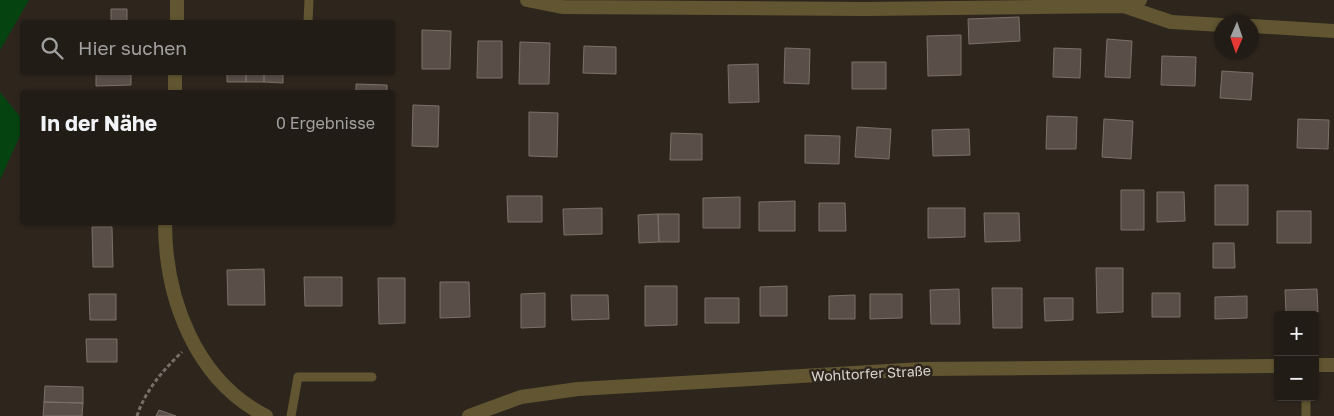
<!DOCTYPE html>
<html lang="de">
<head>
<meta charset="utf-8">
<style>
  body { margin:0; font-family:"Golos Text",sans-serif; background:#2a251f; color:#f1f3f6 }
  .controls { position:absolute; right:15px; bottom:15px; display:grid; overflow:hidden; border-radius:5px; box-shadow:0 1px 4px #0004 }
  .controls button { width:45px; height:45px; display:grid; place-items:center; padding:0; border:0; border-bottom:1px solid #3f3a35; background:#221c16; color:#f1f3f6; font:25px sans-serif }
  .compass { position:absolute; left:1214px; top:15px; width:45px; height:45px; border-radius:50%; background:#221c16; box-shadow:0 1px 4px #0004; rotate:182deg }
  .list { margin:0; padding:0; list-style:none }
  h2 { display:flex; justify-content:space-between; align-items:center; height:65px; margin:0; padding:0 20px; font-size:21px }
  h2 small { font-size:16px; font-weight:400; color:#a2a1a1 }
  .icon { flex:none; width:28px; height:28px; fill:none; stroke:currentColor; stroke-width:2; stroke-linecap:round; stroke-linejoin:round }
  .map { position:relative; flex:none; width:1334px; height:416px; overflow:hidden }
  .search { position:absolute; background:#221c16; box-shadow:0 1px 4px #0004; left:20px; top:20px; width:375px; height:55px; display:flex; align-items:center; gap:12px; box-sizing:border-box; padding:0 18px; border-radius:5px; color:#a2a1a1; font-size:19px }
  .panel { position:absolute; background:#221c16; box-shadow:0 1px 4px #0004; left:20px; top:90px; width:375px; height:135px; border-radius:5px }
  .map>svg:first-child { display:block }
  .green { fill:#054311 }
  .building { fill:#5a4e48; stroke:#7d7069 }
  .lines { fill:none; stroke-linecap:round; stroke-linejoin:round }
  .path { stroke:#776f68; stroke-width:3; stroke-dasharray:4 2.5; stroke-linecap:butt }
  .service { stroke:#615631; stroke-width:9 }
  .minor { stroke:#615631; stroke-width:14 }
  .tertiary { stroke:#615631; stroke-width:14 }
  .labels { text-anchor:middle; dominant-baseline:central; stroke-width:5; stroke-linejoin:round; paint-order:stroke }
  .street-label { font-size:14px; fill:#dbd5d0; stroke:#2e261d }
</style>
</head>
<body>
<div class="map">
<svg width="1334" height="416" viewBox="0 0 1334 416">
  <rect width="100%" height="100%" fill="#2e261d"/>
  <path class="green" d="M0,0H29L0,50Z
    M0,92L22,119V131L0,180Z"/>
  <path class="building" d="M111,9H127V22H111Z
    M1019,17L1020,41L969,44L968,19Z
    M422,30L451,31L450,69H422Z
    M961,35V75L928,76L927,36Z
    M1107,39L1132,41L1130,78L1105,77Z
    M478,41H502V78H477Z
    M520,42L550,43L549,84H519Z
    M584,46L616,47V74L583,73Z
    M785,48L810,49L809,84L784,83Z
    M1054,48L1081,49L1080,78L1053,77Z
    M1162,56L1196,57L1195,86L1161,85Z
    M852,62H886V89H852Z
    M758,64L759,102L729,103L728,65Z
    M1222,71L1253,73L1251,100L1220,98Z
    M96,72H131V85L96,86Z
    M227,72H246V82H227Z
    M246,72H264V82H246Z
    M264,72H283V83L264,82Z
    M356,84L387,85V92H356Z
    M413,105L439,106L438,147L412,146Z
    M529,112L558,113L557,157L529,156Z
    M1047,116L1077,117L1076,149H1046Z
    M1104,119L1133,121L1131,159L1102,157Z
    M1298,119L1329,120L1328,149L1297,148Z
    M857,127L891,129L889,159L855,157Z
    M969,129L970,155L933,156L932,130Z
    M671,133L702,134V160H670Z
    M805,135L840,136L839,164L805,163Z
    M1215,185H1248V225H1215Z
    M1121,190H1144V230H1121Z
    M1157,192H1184L1185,221L1157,222Z
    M507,196H542V222H508Z
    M740,197V228H703V198Z
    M795,201V231H759V202Z
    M819,203H845L846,231H819Z
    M602,208V234L564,235L563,209Z
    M928,208H965V237L928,238Z
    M1277,211H1311V243H1277Z
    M984,213H1019L1020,241L985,242Z
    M658,214H679V242H659Z
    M658,214L659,242L639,243L638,215Z
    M92,227H112L113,267H93Z
    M1213,243H1234L1235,268H1213Z
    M1096,268H1123V312L1097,313Z
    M264,269L265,305H228L227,270Z
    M304,277H342V306H305Z
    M378,278H405V323L379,324Z
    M440,282H469L470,317L440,318Z
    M645,286H677V325L645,326Z
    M787,286V316H760V287Z
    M992,288H1022V328H993Z
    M959,289L960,324H931L930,290Z
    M1317,289L1318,312L1286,313L1285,290Z
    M545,293V327L521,328V294Z
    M1152,293H1180V317H1152Z
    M89,294H116V320H90Z
    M870,294H902V318L870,319Z
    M571,295H608L609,319L572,320Z
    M855,295V319H829V296Z
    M1247,296V318L1215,319V297Z
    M705,298H739V323H705Z
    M1044,298H1073V320L1045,321Z
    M86,339H117V362H87Z
    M45,386L83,387V403L44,402Z
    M44,402L83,403L82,416H43Z
    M159,410L176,416H156Z"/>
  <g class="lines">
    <path class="path" d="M137,416C145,391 163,370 182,352"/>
    <path class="service" d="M308,22L309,0
      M291,416L298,377H372
      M1306,416V397"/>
    <path class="minor" d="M527,0L562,7L865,9L1124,6L1140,0
      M1124,6L1171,22L1222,25
      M1252,26L1334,31"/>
    <path class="tertiary" d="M177,22V0
      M175,92V72
      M165,222C165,298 195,380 266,416
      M1315,365H1334
      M469,416L521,397L578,389L923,369L1278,366"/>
  </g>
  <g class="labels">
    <g class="street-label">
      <text transform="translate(871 373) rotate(-3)">Wohltorfer Straße</text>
    </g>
  </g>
</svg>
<div class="controls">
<button>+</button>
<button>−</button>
</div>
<svg class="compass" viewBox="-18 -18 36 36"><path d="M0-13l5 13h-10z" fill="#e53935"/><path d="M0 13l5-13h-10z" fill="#a2a1a1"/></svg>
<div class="search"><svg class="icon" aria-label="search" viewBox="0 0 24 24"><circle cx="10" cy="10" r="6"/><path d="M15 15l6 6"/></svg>Hier suchen</div>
<section class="panel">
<h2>In der Nähe<small>0 Ergebnisse</small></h2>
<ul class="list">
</ul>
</section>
</div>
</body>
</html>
